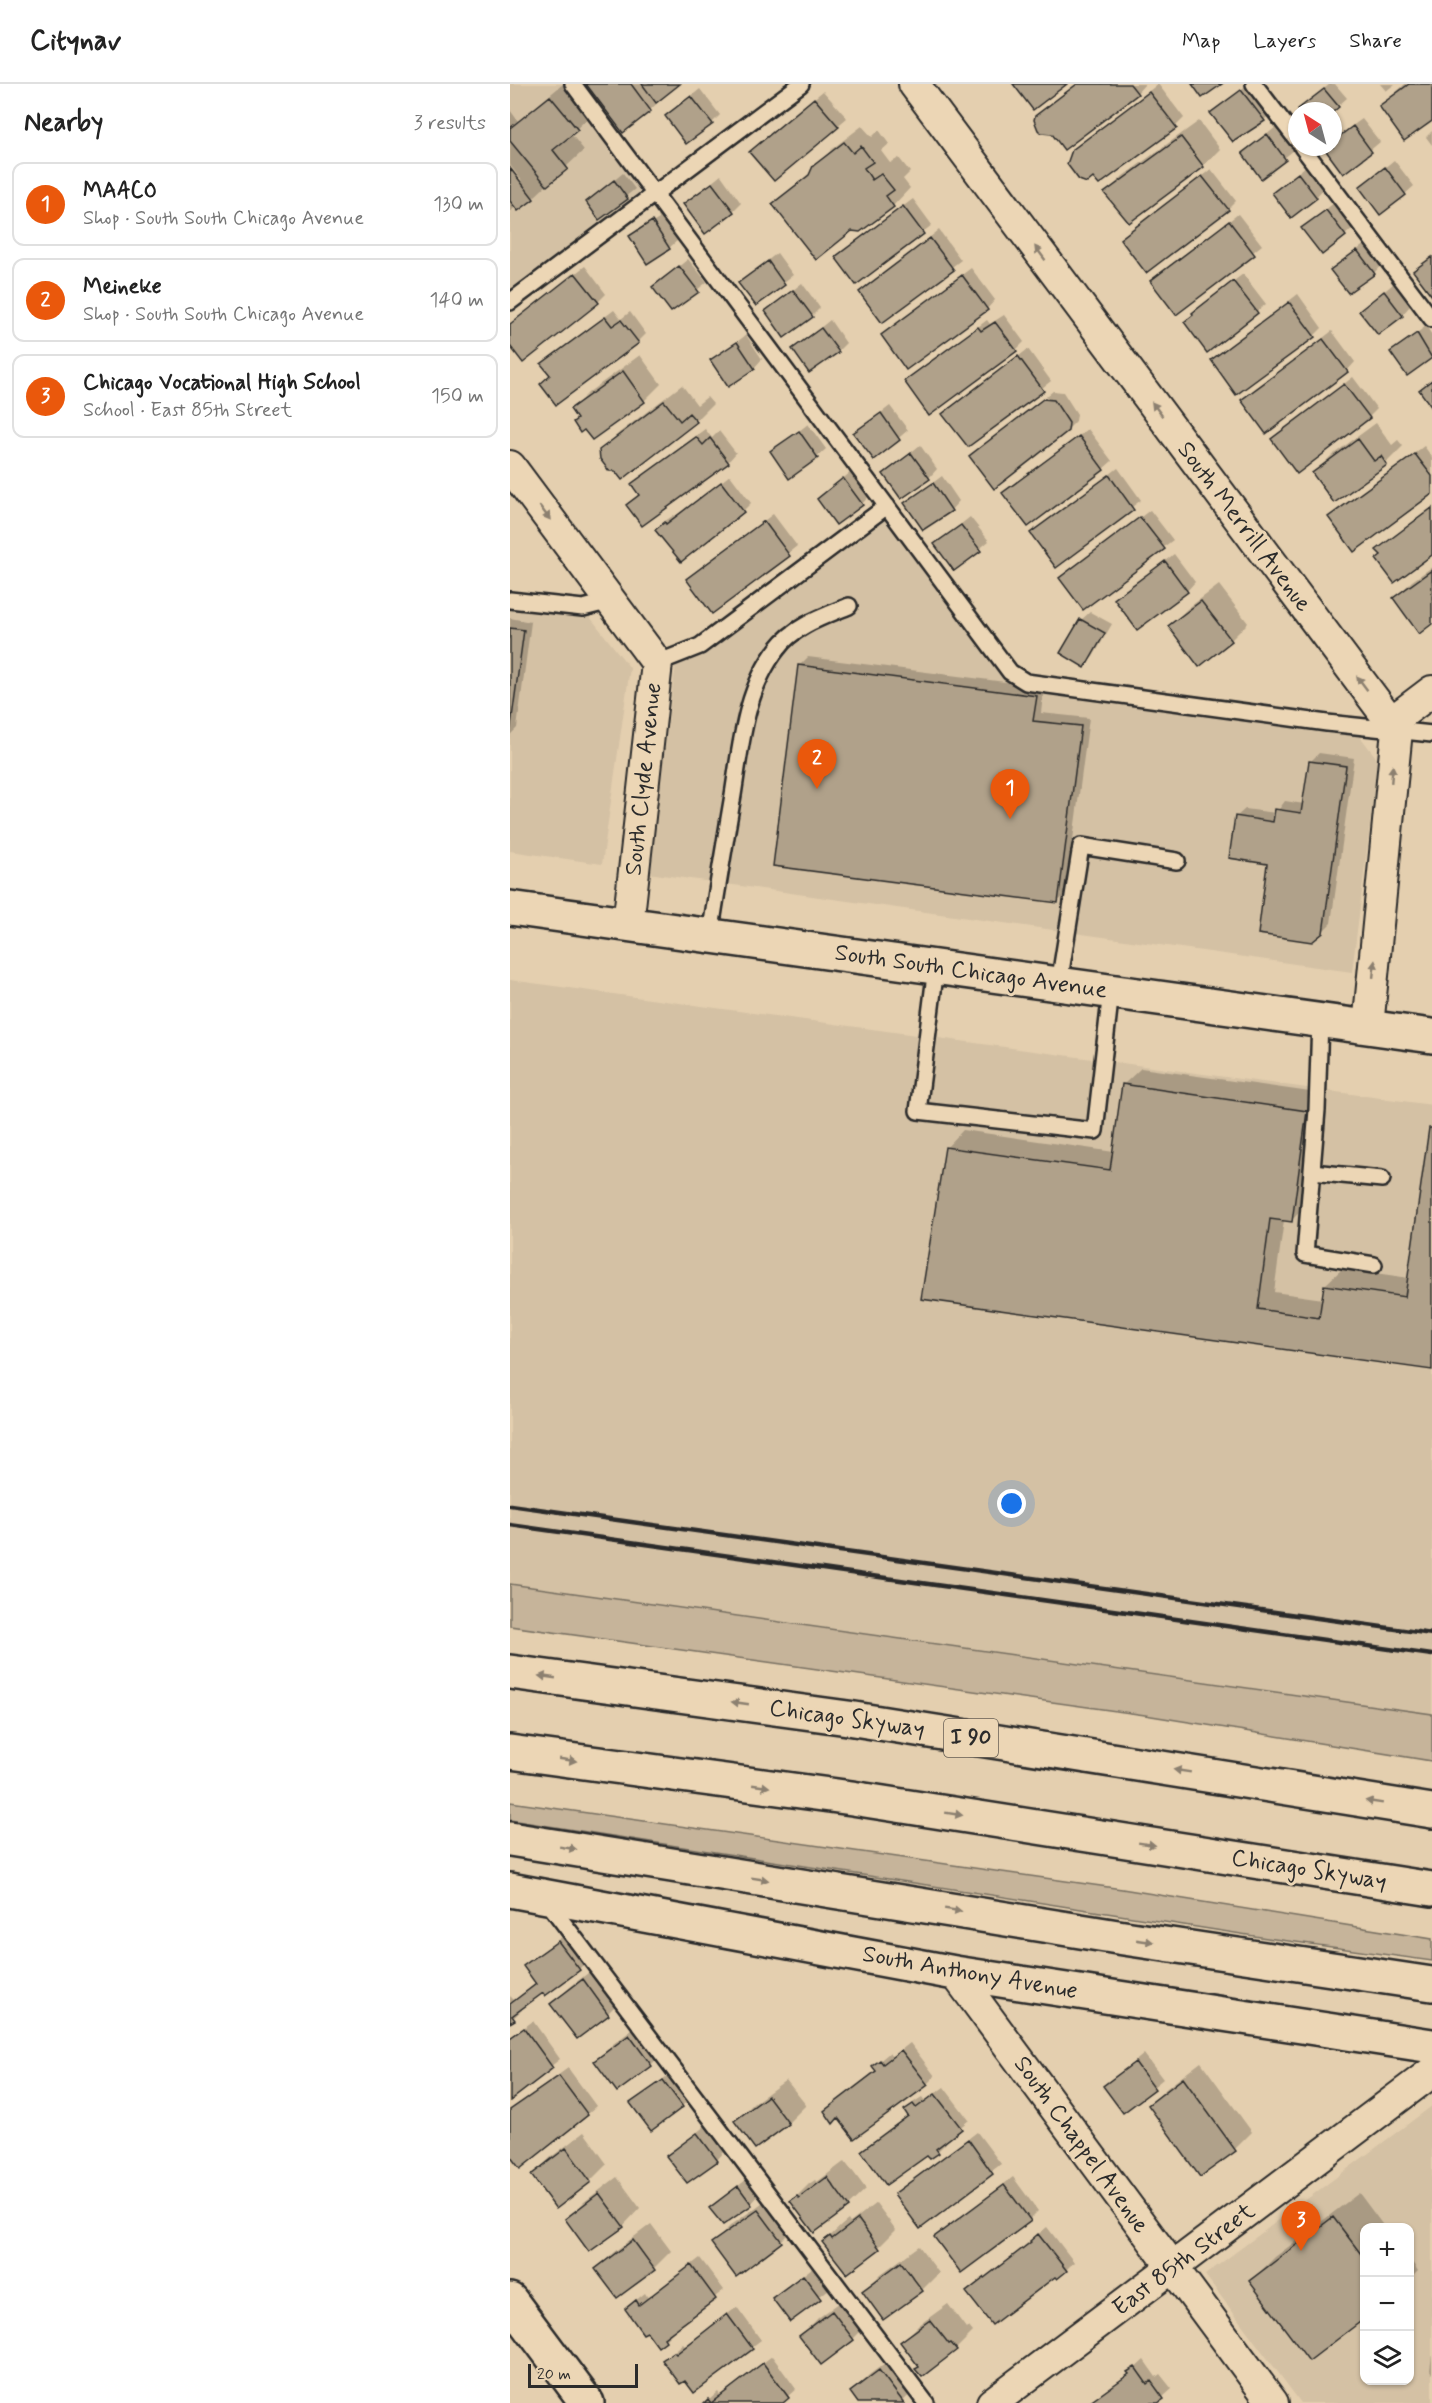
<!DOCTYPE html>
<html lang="en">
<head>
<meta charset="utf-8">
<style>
  body { margin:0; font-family:Mynerve,sans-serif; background:#f6f6f6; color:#222 }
  .controls { position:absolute; right:18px; bottom:18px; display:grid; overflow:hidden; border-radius:12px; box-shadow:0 2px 4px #0004 }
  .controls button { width:54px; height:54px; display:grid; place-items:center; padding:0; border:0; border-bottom:2px solid #e0e0e0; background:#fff; color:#222; font:30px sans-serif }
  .compass { position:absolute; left:778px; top:18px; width:54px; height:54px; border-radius:50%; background:#fff; box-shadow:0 2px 4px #0004; rotate:324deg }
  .scale { position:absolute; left:18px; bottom:15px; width:110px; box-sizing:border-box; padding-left:6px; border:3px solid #2b2b2b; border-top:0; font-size:16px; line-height:21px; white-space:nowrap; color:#2b2b2b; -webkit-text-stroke:4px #ecd6b5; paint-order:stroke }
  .you { position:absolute; left:502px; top:1420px; width:21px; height:21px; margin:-15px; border:4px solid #fff; border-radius:50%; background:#1a73e8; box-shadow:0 0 0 9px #1a73e833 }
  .badge { display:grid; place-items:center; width:39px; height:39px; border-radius:50%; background:#ea580c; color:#fff; font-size:20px; font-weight:700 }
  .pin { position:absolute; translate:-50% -50px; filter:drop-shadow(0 2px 3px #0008) }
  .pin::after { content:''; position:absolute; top:32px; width:21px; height:18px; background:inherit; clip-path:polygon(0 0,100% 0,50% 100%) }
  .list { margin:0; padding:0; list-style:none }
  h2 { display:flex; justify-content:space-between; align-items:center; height:78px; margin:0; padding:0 24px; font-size:26px }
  h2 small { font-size:20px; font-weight:400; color:#767676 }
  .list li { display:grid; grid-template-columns:39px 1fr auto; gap:18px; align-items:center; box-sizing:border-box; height:84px; margin:0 12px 12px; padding:0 12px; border:2px solid #e0e0e0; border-radius:12px }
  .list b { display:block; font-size:22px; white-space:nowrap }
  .list p { margin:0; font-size:20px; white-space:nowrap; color:#767676 }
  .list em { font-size:20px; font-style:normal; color:#767676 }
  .icon { flex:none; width:33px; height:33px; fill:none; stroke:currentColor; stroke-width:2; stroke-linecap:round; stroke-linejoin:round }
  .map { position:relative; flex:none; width:922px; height:2319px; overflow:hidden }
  header { display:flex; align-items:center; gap:36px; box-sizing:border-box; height:84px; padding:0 30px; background:#fff; border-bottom:2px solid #e0e0e0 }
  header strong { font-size:28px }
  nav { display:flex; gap:33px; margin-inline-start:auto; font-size:21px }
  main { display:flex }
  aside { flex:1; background:#fff }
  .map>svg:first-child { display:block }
  .built { fill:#d4c1a4; fill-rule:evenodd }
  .green { fill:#c6b49a; stroke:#787062; stroke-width:1.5 }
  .shadow { fill:#0003 }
  .building { fill:#b0a18a; stroke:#2b2b2b; stroke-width:1.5 }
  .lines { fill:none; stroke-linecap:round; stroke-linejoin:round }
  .lane-casing { stroke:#2b2b2b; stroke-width:20 }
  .street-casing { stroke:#2b2b2b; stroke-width:34 }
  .secondary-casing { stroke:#2b2b2b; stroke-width:38 }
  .highway-casing { stroke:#2b2b2b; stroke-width:38 }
  .lane { stroke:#ecd6b5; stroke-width:15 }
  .street { stroke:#ecd6b5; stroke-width:30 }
  .secondary { stroke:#ecd6b5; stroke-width:33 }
  .highway { stroke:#ecd6b5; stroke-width:33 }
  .rail { stroke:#2b2b2b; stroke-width:4.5 }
  .oneway { fill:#8c8070 }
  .labels { text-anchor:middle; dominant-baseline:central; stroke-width:6; stroke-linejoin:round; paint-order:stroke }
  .shield { fill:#ecd6b5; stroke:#655e54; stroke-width:1.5 }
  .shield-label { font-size:22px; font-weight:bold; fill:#2b2b2b }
  .street-label { font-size:24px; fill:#2b2b2b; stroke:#ecd6b5 }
</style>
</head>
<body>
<header>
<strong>Citynav</strong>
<nav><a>Map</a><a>Layers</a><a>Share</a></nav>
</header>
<main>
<aside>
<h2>Nearby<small>3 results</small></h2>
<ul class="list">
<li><span class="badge">1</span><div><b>MAACO</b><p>Shop · South South Chicago Avenue</p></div><em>130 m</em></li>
<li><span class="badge">2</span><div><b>Meineke</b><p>Shop · South South Chicago Avenue</p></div><em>140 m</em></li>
<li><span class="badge">3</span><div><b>Chicago Vocational High School</b><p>School · East 85th Street</p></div><em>150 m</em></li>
</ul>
</aside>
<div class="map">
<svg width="922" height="2319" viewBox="0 0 922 2319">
  <rect width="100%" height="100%" fill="#e4cfaf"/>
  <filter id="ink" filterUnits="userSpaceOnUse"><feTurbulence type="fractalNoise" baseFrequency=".0167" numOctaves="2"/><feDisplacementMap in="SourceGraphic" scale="12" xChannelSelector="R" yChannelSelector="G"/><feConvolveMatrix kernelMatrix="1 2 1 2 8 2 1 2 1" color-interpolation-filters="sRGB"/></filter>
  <g filter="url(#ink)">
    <path class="built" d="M0,0H63L145,110L0,218Z
      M377,422L516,598L836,634L868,676L842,888L138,789L167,571Z
      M0,516L73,524L120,584L92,780L0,767Z
      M0,896L922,1021V1630L0,1500Z
      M922,2022V2319H791L695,2191ZM854,2144H900V2296H854Z"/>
    <path class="green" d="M0,1500L922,1630V1677L635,1631L0,1542Z
      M0,1718L612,1805L922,1855V1877L757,1854L0,1736Z"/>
    <path class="shadow" d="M53,0H62L84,28L61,50L74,66L23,114L6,122L0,128V86L10,99L12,97L0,81V26L8,37Z
      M78,0H168L140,26Z
      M566,0H635L627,9L543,49L526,33Z
      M648,0L674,34L666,42L583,91L563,66Z
      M738,0L763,27L754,36L724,56L702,29Z
      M820,0H825L837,14L828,22L822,27L799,17Z
      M870,0H885L876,7Z
      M895,0H922V35L871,22Z
      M190,5L210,31L202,39L157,32Z
      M313,7L337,34L264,95L250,59Z
      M852,35L870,58L834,88L816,64L823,63L824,55Z
      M689,37L710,65L693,82L596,109L613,92Z
      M352,42L362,53L369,46L379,60L371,67L380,79L389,74L400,88L393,95L400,104L383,122L264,120L303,86L322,65Z
      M766,43L784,66L751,93L734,69Z
      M922,47V61L916,53Z
      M884,76L904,102L895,110L851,103Z
      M797,81L814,104L806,113L764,109Z
      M701,85L726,117L718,125L612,155Z
      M113,89L125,105L89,134L78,118Z
      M211,91L231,119L223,127L175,120Z
      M403,115L422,141L347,199L336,165Z
      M825,118L844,143L835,151L793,144Z
      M151,130L168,156L159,164L137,178L120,153L128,145V148L149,135L148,132Z
      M728,130L752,161L667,228L642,197Z
      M429,146L451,176L372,237L351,208Z
      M856,159L872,180L864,189L822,186Z
      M267,169L283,191L246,220L230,199Z
      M178,175L197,198L162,226L144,203Z
      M75,182L96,210L88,218L0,260V240Z
      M461,184L485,216L477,225L373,251Z
      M733,190L756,220L697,267L676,238L692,221Z
      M292,199L310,224L302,232L257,227Z
      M883,200L900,222L892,231L851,227Z
      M788,210L812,244L804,252L703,276Z
      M104,226L111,235L120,228L136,250L128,258L42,290L33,280Z
      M494,231L514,258L506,266L396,298L477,236L480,240Z
      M320,236L336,259L328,267L284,265Z
      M916,242L922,251V272L897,290L882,268Z
      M822,247L845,278L837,287L733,316Z
      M236,251L252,275L244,284L202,277Z
      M518,265L541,297L458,361L434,330Z
      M130,271L151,300L134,317L68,334L62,325L79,308Z
      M843,293L867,325L859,333L763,355Z
      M172,301L187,321L197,313L203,320L186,337L91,366L109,349Z
      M543,307L553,308L567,330L566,337L557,346L461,373Z
      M380,322L398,346L365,374L345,349Z
      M866,339L882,361L888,356L893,362L876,379L804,389L821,372Z
      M298,340L316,365L307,373L262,368Z
      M195,345L202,354L209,347L226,369L218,378L118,421L130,410L123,400L132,392Z
      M578,345L602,377L593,385L494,410Z
      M410,361L427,385L419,394L375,390Z
      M914,362L922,373V409L820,434Z
      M608,384L631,416L546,482L522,449Z
      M342,387L360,411L352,420L309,415Z
      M220,391L241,419L233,427L147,446L155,437L164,431L166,433Z
      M432,392L449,417L441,426L396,419Z
      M922,423V469L872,471L868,466Z
      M640,426L663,456L573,524L551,494Z
      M263,430L287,462L203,528L178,495Z
      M460,433L479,457L445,485L426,460Z
      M664,470L685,498L677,507L605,516Z
      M922,483V538L885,514L902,497Z
      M709,501L738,539L721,556L689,580L660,542L677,525Z
      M580,528L602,540L583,573L574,582L571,536Z
      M0,534L21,538L7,644L0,651Z
      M298,573L534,603L531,629L579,634L556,809L548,818L290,581Z
      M809,669L844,674L821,839L812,848L726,733L735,725L766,729L775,717L794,720L800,678Z
      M631,984L814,1010L798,1119L781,1137L774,1136L764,1208L813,1215L815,1201L833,1184L899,1194L922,1043V1284L412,1213L436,1064L453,1046L604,1068L613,1001Z
      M57,1849L77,1877L69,1885L11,1924L12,1926L0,1937V1912L4,1916L27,1899L15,1882Z
      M91,1879L115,1912L98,1929L67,1953L42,1920L60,1903Z
      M137,1935L158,1963L141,1981L107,2006L86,1977L103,1960Z
      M23,1937L50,1975L0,2015V1954Z
      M400,1959L425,1992L417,2000L328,2032L316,2027L367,1986L364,1982L373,1974L379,1969L382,1973Z
      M634,1970L653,1995L614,2027L595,2002Z
      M691,1978L742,2048L725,2065L690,2091L639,2021L657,2004Z
      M58,1984L86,2022L77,2030L0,2070V2026Z
      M162,1988L181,2014L172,2022L122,2020Z
      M276,1996L296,2021L278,2039L246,2063L226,2037L243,2020Z
      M434,2003L459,2036L435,2056L436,2059L428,2067L420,2073L417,2069L353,2067L399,2030L396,2026L404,2018L412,2013L415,2017Z
      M196,2041L215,2067L207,2076L158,2072Z
      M74,2048L97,2080L80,2097L23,2091L40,2074Z
      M467,2048L491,2080L410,2142L386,2110Z
      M335,2077L356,2105L338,2122L305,2147L282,2117L299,2100L305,2096L307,2098Z
      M107,2093L130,2124L113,2142L79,2166L57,2136L74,2118Z
      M503,2093L528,2127L520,2135L426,2153Z
      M237,2095L249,2111L241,2120L201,2124Z
      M266,2109L288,2140L271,2157L203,2160L220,2142Z
      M849,2109L875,2144H854V2233L799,2275L741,2197L765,2173Z
      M366,2119L386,2146L369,2163L337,2188L314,2158L332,2141L338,2136L340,2139Z
      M141,2140L161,2167L144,2184L87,2185L104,2168Z
      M537,2143L564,2178L556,2186L458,2208Z
      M409,2162L429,2189L412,2206L354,2207L371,2190Z
      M190,2174L214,2206L162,2246L163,2248L155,2256L138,2246L125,2217L135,2209L138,2214Z
      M900,2175L908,2187L900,2195Z
      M302,2184L319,2205L280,2236L264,2214Z
      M340,2211L360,2238L343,2255L291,2252L308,2234Z
      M438,2220L456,2244L459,2243L463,2248L446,2265L410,2283L392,2258L409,2241Z
      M227,2223L251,2256L184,2307L175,2294L154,2276L163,2268L173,2260L175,2262Z
      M387,2270L410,2301L391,2319H350L342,2308L359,2291Z
      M922,2271V2290L920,2286Z
      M262,2272L286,2305L270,2319H196L208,2308L210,2311Z
      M634,2276L646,2293L650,2290L662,2305L653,2313L646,2319H578L620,2289Z"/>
    <path class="building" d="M76,0H121L141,27L113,49Z
      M132,0H170L146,19Z
      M503,0H557L523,26Z
      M567,0H620L628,10L554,66L542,50L531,49L528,46L524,36L525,32Z
      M682,0H712L692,14Z
      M899,0H922V37L894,57L869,22Z
      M814,5L829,23L823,28L790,27L788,25Z
      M731,6L755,37L723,58L700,29Z
      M639,8L667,44L589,101L583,94L577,99L569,96L557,80L562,66Z
      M40,12L68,46L43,66L58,85L37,102L0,57V44Z
      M181,12L203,40L176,60L155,32Z
      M304,14L329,43L264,97L239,68Z
      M843,42L862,68L833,90L814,64L823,63V57Z
      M757,50L776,76L751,95L732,69Z
      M671,53L694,83L619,139L594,109Z
      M334,58L343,69L351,62L363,78L354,84L362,96L371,90L384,106L376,112L384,123L350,148L342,147L306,176L262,120L299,91L303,82Z
      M875,83L896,111L870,131L849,103Z
      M0,84L24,115L8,127L0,117Z
      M788,89L807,114L781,134L762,109Z
      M692,92L719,126L636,189L610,155Z
      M104,96L118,115L89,136L76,118Z
      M202,99L224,128L195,150L173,120Z
      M393,122L414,150L346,201L325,173Z
      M816,126L836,152L812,171L791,144Z
      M142,137L160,165L137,180L119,152Z
      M719,137L745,171L666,231L640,197Z
      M420,154L444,186L372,239L349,208Z
      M847,166L865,190L838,209L820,186Z
      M922,173V212L903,187Z
      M258,177L275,201L246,222L228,199Z
      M169,182L189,208L161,228L142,203Z
      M65,189L89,219L13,279L0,262V240Z
      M452,191L478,226L396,286L371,251Z
      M723,197L748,229L697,269L674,238L683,231L682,229Z
      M283,206L303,233L274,254L255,227Z
      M874,207L893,232L868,251L849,227Z
      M779,218L805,253L726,311L701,276Z
      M95,233L102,242L111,236L129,259L46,321L30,300L40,291L31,280Z
      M485,238L507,267L419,332L394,297L468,243L471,247Z
      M311,244L329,268L299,289L282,265Z
      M907,249L922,274L897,292L880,268Z
      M813,255L838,288L756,350L731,316Z
      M227,258L245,285L218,303L200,276Z
      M508,272L534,307L458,363L432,330Z
      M113,287L135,318L82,356L74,346L70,349L63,338L67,335L60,325Z
      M922,296V324L909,306Z
      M834,300L860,334L787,390L761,355Z
      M533,315L544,316L559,339L558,347L484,405L459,372Z
      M154,317L170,337L179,329L187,338L112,396L105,387H99L90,375L89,366Z
      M371,329L390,356L364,376L343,349Z
      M289,347L308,374L279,395L260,367Z
      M569,352L594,386L518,443L492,409Z
      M186,353L193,361L200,354L219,379L132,442L116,421L129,411L121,400Z
      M848,355L864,377L871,372L877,381L824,419L802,389Z
      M401,369L420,395L391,415L373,390Z
      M905,370L922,392V410L844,468L818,433Z
      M599,391L624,426L546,484L520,449Z
      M333,394L353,421L326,441L307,415Z
      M211,398L234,428L171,478L145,446L155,438L156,440Z
      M423,399L442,427L413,446L394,419Z
      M922,424V471L884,499L866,475L871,471L866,466Z
      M630,433L655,465L573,526L549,494Z
      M254,437L280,472L202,530L176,495Z
      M451,441L471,467L444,487L424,460Z
      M655,477L678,508L627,546L604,515Z
      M922,486V540L909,550L883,514Z
      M691,517L722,557L689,583L658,542Z
      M570,535L595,549L575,584L550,569Z
      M0,544L14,546L0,648Z
      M288,581L527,612L523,637L571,642L548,819L263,782Z
      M799,677L836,682L813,849L802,858L748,850L757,780L719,774L725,732L763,738L765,725L791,729Z
      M612,1000L797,1027L782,1138L760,1135L748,1225L809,1234L814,1201L895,1213L919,1044H922V1286L411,1215L435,1063L600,1086Z
      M48,1857L70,1886L35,1912L33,1909L2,1932L5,1936L0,1939V1920L26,1900L13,1882Z
      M73,1895L99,1931L67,1955L40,1920Z
      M14,1944L43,1984L0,2017V1954Z
      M119,1951L142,1982L107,2008L84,1977Z
      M391,1966L418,2001L344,2055L328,2034L323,2040L314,2027L366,1987L362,1982L370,1976L373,1980Z
      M625,1978L645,2005L613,2029L593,2002Z
      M49,1992L78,2031L10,2085L0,2072V2026Z
      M673,1994L726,2067L690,2093L638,2021Z
      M153,1996L173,2023L141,2047L120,2019Z
      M425,2010L452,2045L426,2065L429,2069L420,2075L417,2072L376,2101L351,2067L398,2032L394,2026L403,2020L406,2024Z
      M258,2012L279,2040L245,2065L224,2037Z
      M187,2049L208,2077L177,2099L156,2072Z
      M458,2055L483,2090L410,2145L384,2110Z
      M56,2064L81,2098L46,2125L21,2091Z
      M317,2093L339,2123L304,2149L280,2117L287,2112L289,2114Z
      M494,2101L521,2137L451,2189L424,2153Z
      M228,2102L242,2121L213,2141L199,2124Z
      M89,2109L114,2143L79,2168L55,2135Z
      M248,2126L272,2158L226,2193L201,2159Z
      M823,2133L854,2174V2235L799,2277L739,2197Z
      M348,2135L370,2165L337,2190L312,2158L320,2152L322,2155Z
      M528,2150L557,2187L547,2195L545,2193L482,2241L456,2208L521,2158L520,2157Z
      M123,2156L145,2186L107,2214L85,2185Z
      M391,2178L413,2207L373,2236L352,2207Z
      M181,2181L206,2215L154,2254L156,2257L148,2263L137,2248L133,2250L115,2225L126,2216L129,2221Z
      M293,2191L311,2215L280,2238L262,2214Z
      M322,2227L344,2256L311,2281L289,2252Z
      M217,2230L243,2265L184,2309L175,2297L170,2300L152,2276L164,2268L166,2270Z
      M420,2236L439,2260L441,2259L447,2266L412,2293L405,2285L409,2283L390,2258Z
      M253,2279L279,2314L273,2319H194L198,2315L201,2319Z
      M625,2283L637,2300L641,2297L654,2315L648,2319H579L619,2290L617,2288Z
      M369,2286L394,2319H348L340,2308Z"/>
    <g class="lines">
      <g class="lane-casing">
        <path id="lane" d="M63,0L500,588L516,598L817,639L922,650
          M744,0L787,56
          M792,63L922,235
          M0,218L291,0
          M0,516L73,524L101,517
          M147,579L190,562L377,422
          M200,852C207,805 215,758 223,711C231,661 235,605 268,564C284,542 315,532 339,522
          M426,883L408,1027L585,1047L601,907
          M549,900L571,762L667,777
          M810,936L807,1026L795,1170L864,1181
          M802,1088L872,1095
          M36,1816L416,2319"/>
      </g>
      <g class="street-casing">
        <path id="street" d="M404,0L887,646L858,943
          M0,382L147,579L118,841
          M881,638L922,607
          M445,1889L763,2319
          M482,2319L922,1988"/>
      </g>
      <g class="secondary-casing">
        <path id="secondary" d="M0,824L922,952
          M0,1806L445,1889L922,1962
          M0,2216L77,2319"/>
      </g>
      <g class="highway-casing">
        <path id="highway" d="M0,1588L338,1634L922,1727
          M0,1668L342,1714L922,1805
          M0,1755L614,1854L922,1900"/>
      </g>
      <use href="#lane" class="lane"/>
      <use href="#street" class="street"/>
      <use href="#secondary" class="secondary"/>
      <use href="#highway" class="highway"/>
      <path class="rail" d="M0,1421L922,1550
        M0,1441L922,1571"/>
    </g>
    <defs><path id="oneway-solid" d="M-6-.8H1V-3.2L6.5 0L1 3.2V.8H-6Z" transform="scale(1.5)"/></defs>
    <g class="oneway">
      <use href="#oneway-solid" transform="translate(530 169) rotate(-127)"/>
      <use href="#oneway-solid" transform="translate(647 325) rotate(-127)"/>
      <use href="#oneway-solid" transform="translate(35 429) rotate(53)"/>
      <use href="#oneway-solid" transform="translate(852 599) rotate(-127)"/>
      <use href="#oneway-solid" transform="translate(882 690) rotate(-85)"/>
      <use href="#oneway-solid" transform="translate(864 885) rotate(-84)"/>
      <use href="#oneway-solid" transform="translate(37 1593) rotate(-172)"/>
      <use href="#oneway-solid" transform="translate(230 1619) rotate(-172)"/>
      <use href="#oneway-solid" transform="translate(58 1676) rotate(8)"/>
      <use href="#oneway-solid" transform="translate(672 1687) rotate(-171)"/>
      <use href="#oneway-solid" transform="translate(251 1702) rotate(8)"/>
      <use href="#oneway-solid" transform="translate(864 1718) rotate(-171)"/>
      <use href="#oneway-solid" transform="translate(444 1730) rotate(9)"/>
      <use href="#oneway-solid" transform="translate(637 1760) rotate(9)"/>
      <use href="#oneway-solid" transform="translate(58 1764) rotate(9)"/>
      <use href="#oneway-solid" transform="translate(250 1795) rotate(9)"/>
      <use href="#oneway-solid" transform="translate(443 1826) rotate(9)"/>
      <use href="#oneway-solid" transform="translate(635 1857) rotate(8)"/>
    </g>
  </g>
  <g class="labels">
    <rect class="shield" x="434" y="1635" width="54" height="38" rx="4.5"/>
    <g class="shield-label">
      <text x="461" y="1654">I 90</text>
    </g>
    <g class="street-label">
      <text transform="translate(734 443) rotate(53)">South Merrill Avenue</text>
      <text transform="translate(134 695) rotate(-84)">South Clyde Avenue</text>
      <text transform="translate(461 888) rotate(8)">South South Chicago Avenue</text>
      <text transform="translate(337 1635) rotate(8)">Chicago Skyway</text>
      <text transform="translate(799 1786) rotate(9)">Chicago Skyway</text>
      <text transform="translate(460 1889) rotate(10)">South Anthony Avenue</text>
      <text transform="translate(571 2061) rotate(54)">South Chappel Avenue</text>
      <text transform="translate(674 2176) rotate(-37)">East 85th Street</text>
    </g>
  </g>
</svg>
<div class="controls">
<button>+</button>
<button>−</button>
<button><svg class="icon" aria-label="layers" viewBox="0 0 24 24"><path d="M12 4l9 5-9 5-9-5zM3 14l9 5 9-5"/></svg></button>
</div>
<svg class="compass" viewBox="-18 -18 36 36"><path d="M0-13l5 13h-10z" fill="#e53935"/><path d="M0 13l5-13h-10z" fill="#767676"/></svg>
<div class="scale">20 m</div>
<div class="you"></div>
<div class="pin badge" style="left:500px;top:735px">1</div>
<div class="pin badge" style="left:307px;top:705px">2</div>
<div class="pin badge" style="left:791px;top:2167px">3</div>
</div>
</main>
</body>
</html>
